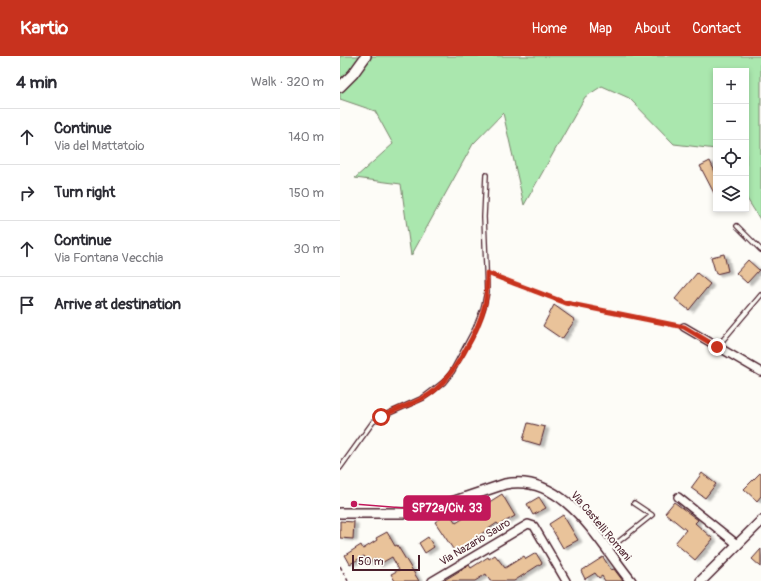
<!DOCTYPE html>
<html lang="en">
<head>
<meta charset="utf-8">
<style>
  body { margin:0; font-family:Pangolin,sans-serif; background:#f2f2f3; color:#2b2b33 }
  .controls { position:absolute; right:12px; top:12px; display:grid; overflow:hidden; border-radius:0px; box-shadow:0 2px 6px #0003 }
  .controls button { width:36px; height:36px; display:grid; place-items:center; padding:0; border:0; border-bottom:1px solid #e1e1e2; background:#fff; color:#2b2b33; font:20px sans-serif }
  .scale { position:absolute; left:12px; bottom:10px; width:68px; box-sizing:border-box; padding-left:4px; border:2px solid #4a1f2b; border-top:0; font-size:11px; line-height:14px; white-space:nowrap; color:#4a1f2b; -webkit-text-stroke:3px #fdfcf7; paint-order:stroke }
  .stop { position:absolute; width:12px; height:12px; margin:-9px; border:3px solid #c8321e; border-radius:50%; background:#fff }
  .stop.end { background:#c8321e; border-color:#fff; box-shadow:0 1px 4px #0008 }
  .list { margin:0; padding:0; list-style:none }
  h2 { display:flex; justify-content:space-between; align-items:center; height:52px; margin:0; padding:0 16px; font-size:17px }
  h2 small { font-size:13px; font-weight:400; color:#7c7c81 }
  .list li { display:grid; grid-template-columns:26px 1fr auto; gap:12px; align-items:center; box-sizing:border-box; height:56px; padding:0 16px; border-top:1px solid #e1e1e2 }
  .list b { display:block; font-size:15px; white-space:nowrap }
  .list p { margin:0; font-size:13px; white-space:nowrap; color:#7c7c81 }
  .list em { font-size:13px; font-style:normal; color:#7c7c81 }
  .icon { flex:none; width:22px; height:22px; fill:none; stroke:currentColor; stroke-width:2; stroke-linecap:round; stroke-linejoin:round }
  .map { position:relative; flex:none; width:421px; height:525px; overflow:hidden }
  header { display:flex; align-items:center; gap:24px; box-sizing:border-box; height:56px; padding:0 20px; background:#c8321e; color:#fff }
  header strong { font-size:19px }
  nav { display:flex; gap:22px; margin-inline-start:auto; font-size:14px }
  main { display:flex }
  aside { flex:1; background:#fff }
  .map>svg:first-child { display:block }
  .green { fill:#aae7ae; stroke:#7a836c }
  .building { fill:#e9c39a; stroke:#4a1f2b; filter:url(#shadow) }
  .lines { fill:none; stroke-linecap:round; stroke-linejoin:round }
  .service-casing { stroke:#4a1f2b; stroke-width:6 }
  .minor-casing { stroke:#4a1f2b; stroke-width:10 }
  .tertiary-casing { stroke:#4a1f2b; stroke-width:12 }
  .path { stroke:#4a1f2b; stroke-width:1.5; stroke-dasharray:4 3; stroke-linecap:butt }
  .service { stroke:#fdfcf7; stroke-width:3.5 }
  .minor { stroke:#fdfcf7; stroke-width:7 }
  .tertiary { stroke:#fdfcf7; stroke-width:9 }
  .route { stroke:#c8321e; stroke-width:5 }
  .labels { text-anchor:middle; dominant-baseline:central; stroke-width:4; stroke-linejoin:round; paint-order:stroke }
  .street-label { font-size:11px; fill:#4a1f2b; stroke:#fdfcf7 }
  .leader { fill:none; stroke:#c2185b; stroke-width:1.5 }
  .callout-dot { fill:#c2185b; stroke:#fdfcf7; stroke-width:1.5 }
  .callout { fill:#c2185b; stroke:#c2185b; stroke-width:1.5 }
  .callout-label { font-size:12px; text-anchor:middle; font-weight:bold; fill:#fff }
</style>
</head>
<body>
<header>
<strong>Kartio</strong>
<nav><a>Home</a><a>Map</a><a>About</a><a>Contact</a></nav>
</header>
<main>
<aside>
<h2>4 min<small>Walk · 320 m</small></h2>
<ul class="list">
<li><svg class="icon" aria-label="ahead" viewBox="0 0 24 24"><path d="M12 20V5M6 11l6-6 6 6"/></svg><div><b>Continue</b><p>Via del Mattatoio</p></div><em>140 m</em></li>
<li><svg class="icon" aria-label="right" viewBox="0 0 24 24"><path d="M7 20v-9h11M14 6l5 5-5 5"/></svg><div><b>Turn right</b></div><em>150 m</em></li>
<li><svg class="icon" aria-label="ahead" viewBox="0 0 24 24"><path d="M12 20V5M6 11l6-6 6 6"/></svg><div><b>Continue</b><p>Via Fontana Vecchia</p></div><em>30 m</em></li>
<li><svg class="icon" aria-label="arrive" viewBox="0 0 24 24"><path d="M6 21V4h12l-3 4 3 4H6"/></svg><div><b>Arrive at destination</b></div></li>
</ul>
</aside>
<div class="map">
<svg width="421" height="525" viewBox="0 0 421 525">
  <defs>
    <filter id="shadow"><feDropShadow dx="4" dy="2" stdDeviation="1" flood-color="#0004"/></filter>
  </defs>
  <rect width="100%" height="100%" fill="#fdfcf7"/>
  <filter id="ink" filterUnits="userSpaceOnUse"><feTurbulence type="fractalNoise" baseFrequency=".025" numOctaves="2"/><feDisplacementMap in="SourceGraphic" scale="8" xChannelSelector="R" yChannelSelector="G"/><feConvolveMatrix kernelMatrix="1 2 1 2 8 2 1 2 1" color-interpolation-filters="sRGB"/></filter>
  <g filter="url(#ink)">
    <path class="green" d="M0,0H421V165L406,141V15H376V93L334,88L289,42L262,30L245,41L184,149L163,57L133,88L71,200L61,128L15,122L53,88L35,55L0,43Z"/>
    <path class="building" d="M370,105L376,118V141L360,110Z
      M384,198L388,215L376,218L371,201Z
      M408,204L419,214L407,227L396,217Z
      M357,217L370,228L349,254L335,243Z
      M214,249L235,264L222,283L203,270Z
      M188,367L205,371L200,389L183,384Z
      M421,416V440L417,445L404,433Z
      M362,417L376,428L365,442L351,432Z
      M162,438L175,460L159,469L157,467L115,496L95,466L109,457L116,467Z
      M199,441L206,452L193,459L187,448Z
      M334,446L358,464L355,467L373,483L355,504L335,487L346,474L325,457Z
      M223,459L238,484L223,492L209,468Z
      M0,465L14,466L13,483L0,482Z
      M47,476L55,490L57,489L79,525H55L51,518L59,514L52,501L38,509L35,503L28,507L24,500L10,508L5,499L21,489L23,493L37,484L36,482Z
      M88,481L94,491L85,497L79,487Z
      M421,493V511L412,503Z
      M196,497L202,507L174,525H150L146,518L135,525H103L129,509L131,512L148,501L149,503L155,499L165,512L184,500L186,503Z
      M263,501L271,514L274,513L283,525H265L262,520L259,522L255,517L245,523L241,515Z"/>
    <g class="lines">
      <g class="service-casing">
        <path id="service" d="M397,170L421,194
          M377,291L421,239
          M0,412L33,366L45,359L83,342L104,326L112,316L135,273L143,253L147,236L144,161L146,119
          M268,494L312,459L294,447"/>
      </g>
      <g class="minor-casing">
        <path id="minor" d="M344,271L421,316
          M338,441L398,489
          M92,525L188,468L194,470L226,525"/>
      </g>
      <g class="tertiary-casing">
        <path id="tertiary" d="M0,31L13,18L26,0
          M0,457H63L85,455L165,428C224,416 259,486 291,525
          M361,525L421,465"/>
      </g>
      <path class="path" d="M153,220L226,247L336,270
        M0,510L8,525"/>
      <use href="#service" class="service"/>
      <use href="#minor" class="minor"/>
      <use href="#tertiary" class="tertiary"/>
    </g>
  </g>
  <g class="lines" filter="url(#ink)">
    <path class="route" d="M41,361C57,352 75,348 90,338C113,322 139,274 145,248C147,238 147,227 147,217L226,247L344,271L377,291"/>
  </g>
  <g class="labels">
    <g class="street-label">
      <text transform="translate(261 470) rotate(50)">Via Castelli Romani</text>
      <text transform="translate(135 486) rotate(-31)">Via Nazario Sauro</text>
    </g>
  </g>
  <path class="leader" d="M14 448L64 452"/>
  <circle class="callout-dot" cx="14" cy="448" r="4"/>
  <rect class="callout" x="64" y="440" width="86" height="24" rx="4"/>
  <g class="callout-label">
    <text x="107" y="456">SP72a/Civ. 33</text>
  </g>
</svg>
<div class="controls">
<button>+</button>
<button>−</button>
<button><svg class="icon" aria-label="locate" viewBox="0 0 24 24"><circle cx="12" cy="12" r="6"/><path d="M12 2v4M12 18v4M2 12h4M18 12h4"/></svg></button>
<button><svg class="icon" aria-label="layers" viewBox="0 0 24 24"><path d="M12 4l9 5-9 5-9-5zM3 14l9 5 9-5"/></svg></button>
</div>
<div class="scale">50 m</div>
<div class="stop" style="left:41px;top:361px"></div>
<div class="stop end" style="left:377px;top:291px"></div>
</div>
</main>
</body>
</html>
